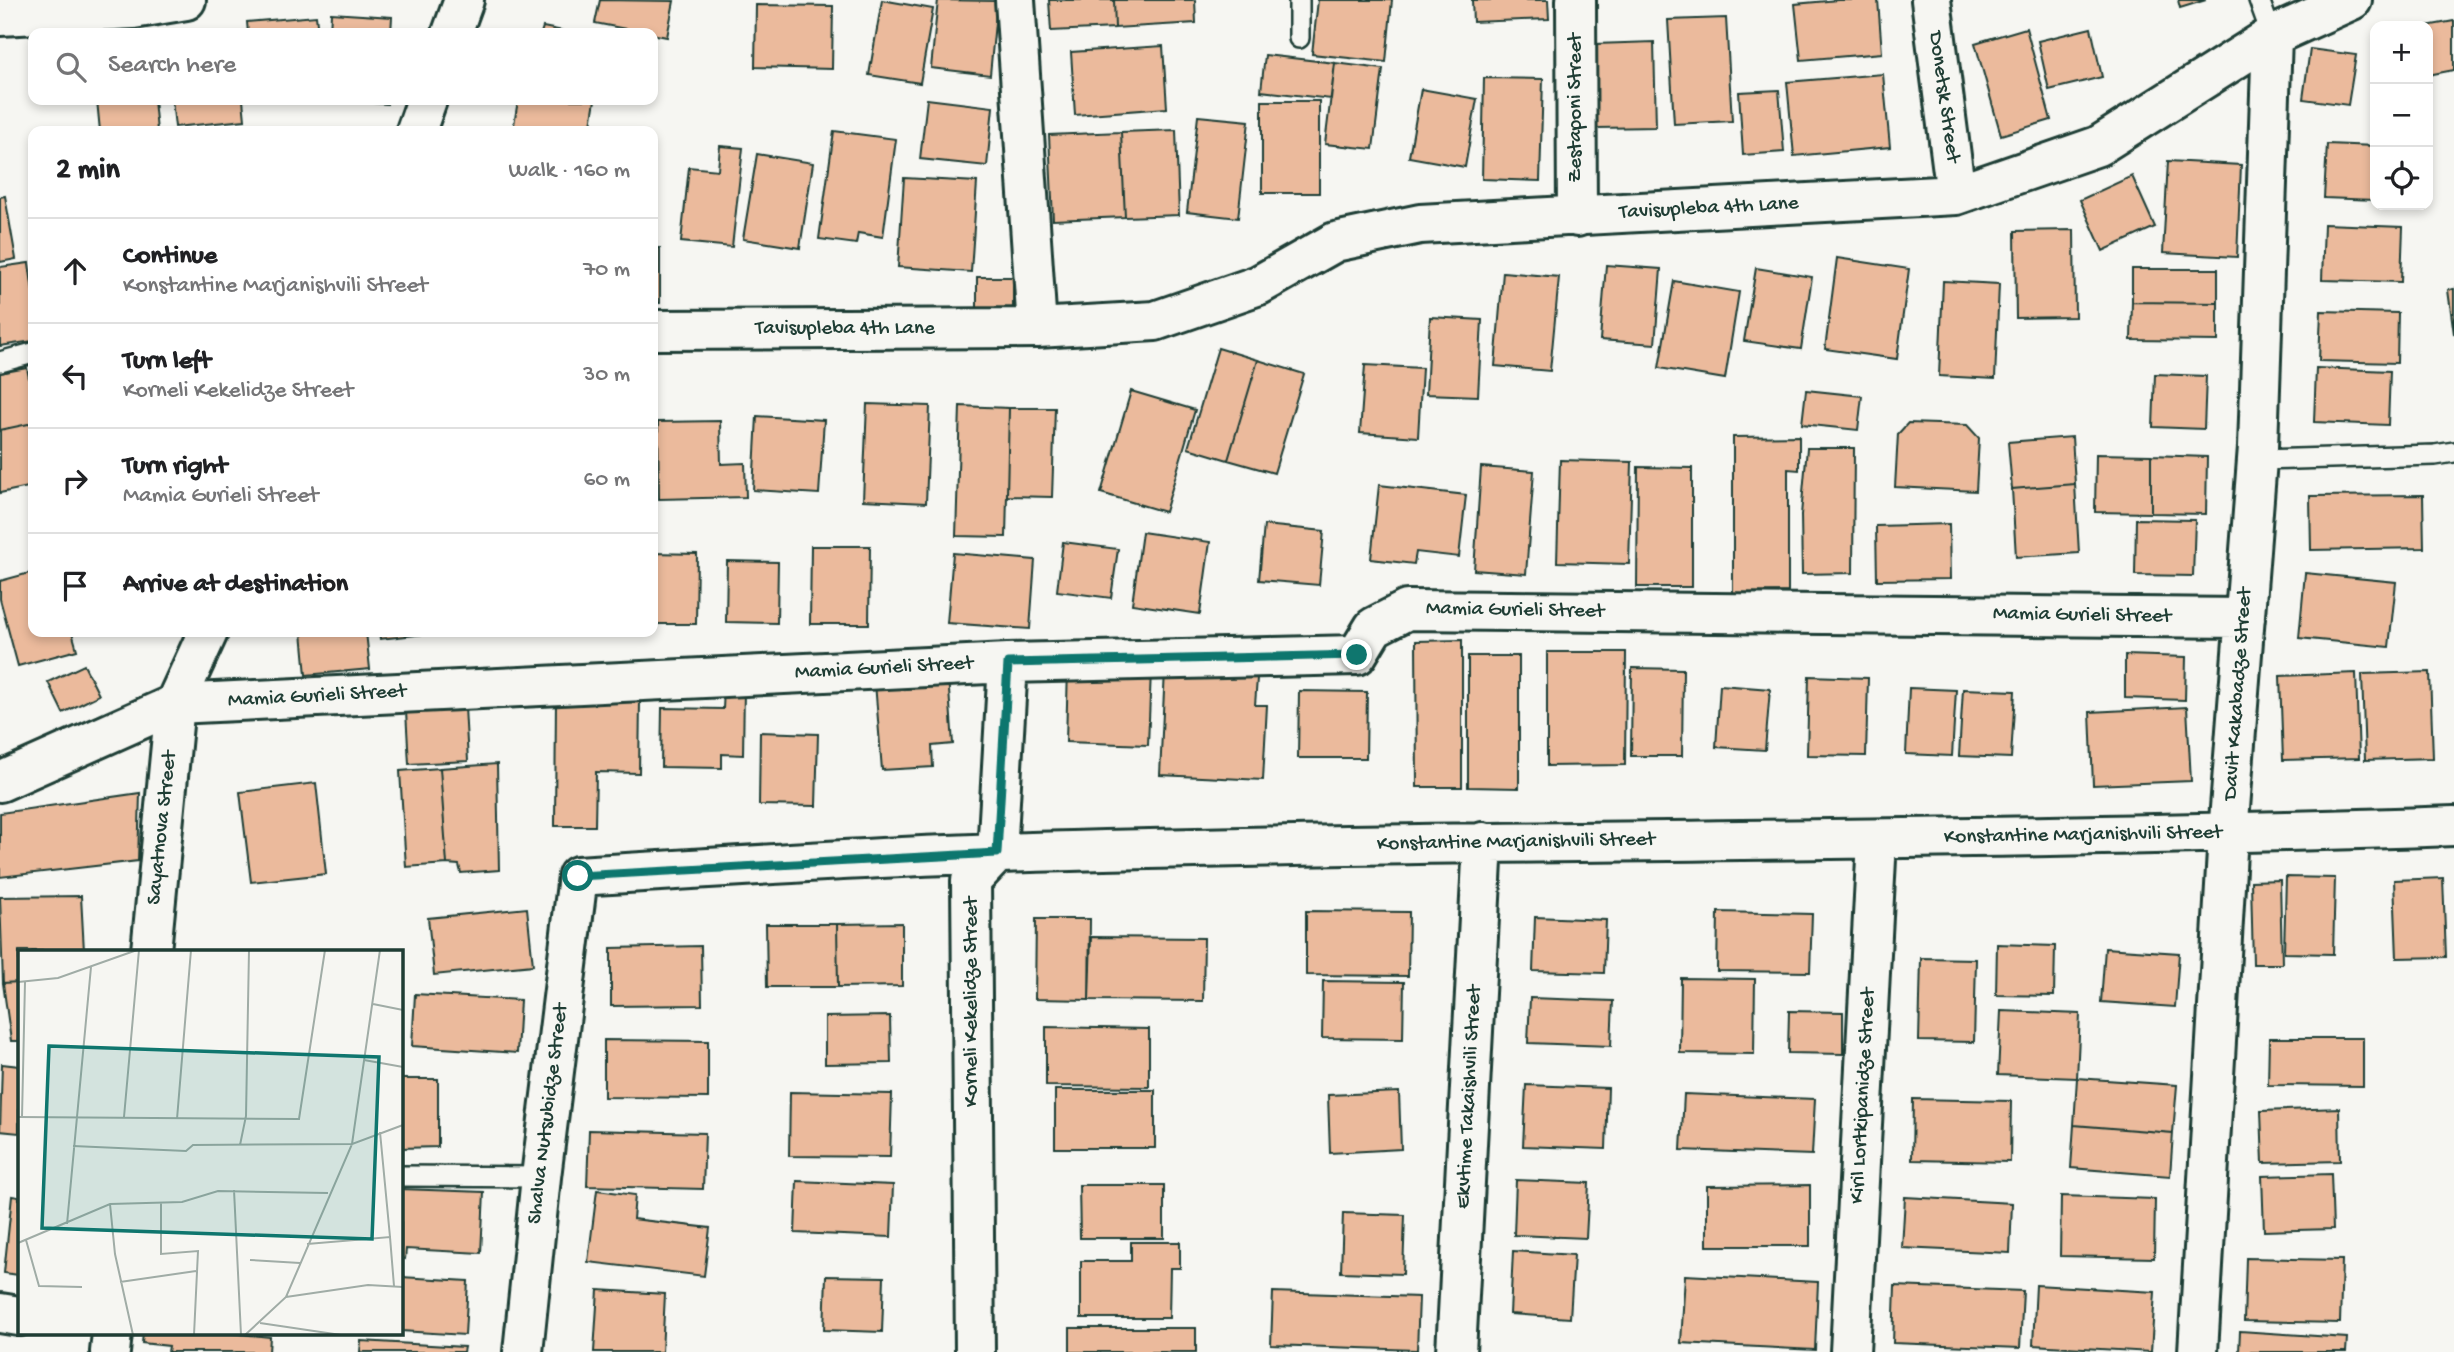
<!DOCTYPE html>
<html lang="en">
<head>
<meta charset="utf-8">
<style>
  body { margin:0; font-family:"Gochi Hand",sans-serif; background:#f6f6f6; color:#202124 }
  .controls { position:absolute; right:21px; top:21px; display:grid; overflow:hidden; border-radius:14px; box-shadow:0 4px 10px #0003 }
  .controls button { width:63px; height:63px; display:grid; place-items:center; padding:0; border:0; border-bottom:2px solid #e0e0e0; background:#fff; color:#202124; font:35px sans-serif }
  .stop { position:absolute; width:21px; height:21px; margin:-16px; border:5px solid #0f766e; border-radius:50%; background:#fff }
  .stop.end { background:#0f766e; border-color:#fff; box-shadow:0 2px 7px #0008 }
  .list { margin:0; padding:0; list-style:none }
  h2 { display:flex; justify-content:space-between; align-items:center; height:91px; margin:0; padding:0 28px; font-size:30px }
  h2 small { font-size:23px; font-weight:400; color:#757577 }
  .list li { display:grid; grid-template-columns:46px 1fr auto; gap:21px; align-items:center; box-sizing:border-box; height:105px; padding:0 28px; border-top:2px solid #e0e0e0 }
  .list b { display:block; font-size:26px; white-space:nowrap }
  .list p { margin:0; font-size:23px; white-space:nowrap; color:#757577 }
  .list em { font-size:23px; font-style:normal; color:#757577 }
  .icon { flex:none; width:38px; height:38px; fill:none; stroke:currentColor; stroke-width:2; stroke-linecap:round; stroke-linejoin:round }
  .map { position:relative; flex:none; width:2454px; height:1352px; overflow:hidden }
  .search { position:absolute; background:#fff; box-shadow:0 4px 10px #0003; left:28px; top:28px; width:630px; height:77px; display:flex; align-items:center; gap:18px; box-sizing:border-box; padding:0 24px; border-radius:14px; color:#757577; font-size:26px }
  .panel { position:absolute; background:#fff; box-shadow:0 4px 10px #0003; left:28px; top:126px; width:630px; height:511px; border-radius:14px }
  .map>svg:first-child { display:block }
  .building { fill:#ebba9c; stroke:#1f3d34; stroke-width:2 }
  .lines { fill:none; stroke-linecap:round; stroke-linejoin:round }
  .lane-casing { stroke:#1f3d34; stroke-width:24 }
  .street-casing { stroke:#1f3d34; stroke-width:44 }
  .secondary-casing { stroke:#1f3d34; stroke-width:44 }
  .lane { stroke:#f6f6f2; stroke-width:19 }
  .street { stroke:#f6f6f2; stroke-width:38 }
  .secondary { stroke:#f6f6f2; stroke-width:38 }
  .route { stroke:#0f766e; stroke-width:9 }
  .labels { text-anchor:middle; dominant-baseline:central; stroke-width:5; stroke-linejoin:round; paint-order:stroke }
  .street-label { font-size:21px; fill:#1f3d34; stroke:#f6f6f2 }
  .inset-road { fill:none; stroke:#a0aca6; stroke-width:2 }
  .view { fill:#0f766e; fill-opacity:0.15; stroke:#0f766e; stroke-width:3.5 }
  .inset-edge { fill:none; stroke:#1f3d34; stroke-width:3.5 }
</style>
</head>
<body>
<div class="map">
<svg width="2454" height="1352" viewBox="0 0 2454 1352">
  <rect width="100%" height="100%" fill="#f6f6f2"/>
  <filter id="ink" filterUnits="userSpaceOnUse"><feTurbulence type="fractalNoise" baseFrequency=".0143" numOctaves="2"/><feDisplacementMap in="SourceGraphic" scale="14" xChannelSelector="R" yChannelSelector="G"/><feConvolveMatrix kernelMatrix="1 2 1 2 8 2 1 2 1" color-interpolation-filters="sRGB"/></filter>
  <g filter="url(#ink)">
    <path class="building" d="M600,0L674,1L667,37L595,23Z
      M882,0L933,9L920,83L869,75Z
      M938,0L997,1L990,75L931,68Z
      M1049,0H1114L1115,28L1051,31Z
      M1114,0H1195L1196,23L1115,28Z
      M1318,0H1392L1386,62L1312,54Z
      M1472,0H1548L1549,19L1473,22Z
      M1838,0H1878L1882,53L1801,60L1795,4Z
      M2178,0H2206L2180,8Z
      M756,5L833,6L832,69L755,67Z
      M331,13L392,17L391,33H330Z
      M316,16L318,33H248L247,22Z
      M1726,18L1732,121L1674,124L1668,20Z
      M2454,21V70L2428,75L2426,26Z
      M543,27L573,33H541Z
      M2026,28L2051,120L2001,135L1975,43Z
      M2091,28L2102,77L2049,90L2038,41Z
      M1654,42L1656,127L1597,128L1595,44Z
      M1163,46L1167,108L1075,115L1071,52Z
      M2310,49L2356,55L2348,105L2303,99Z
      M1265,55L1335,63L1331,99L1261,91Z
      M1335,63L1383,69L1373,149L1325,144Z
      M1883,74L1890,147L1794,156L1787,82Z
      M1484,78L1543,79L1540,181L1482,179Z
      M1421,89L1477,99L1465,167L1409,157Z
      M1779,90L1784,152L1743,155L1739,92Z
      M927,99L993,107L987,166L920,159Z
      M97,100H154L157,131H100Z
      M172,100H243L245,120L175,127Z
      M326,100H387V104Z
      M518,100H595L590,131H513Z
      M1262,101H1319V193H1262Z
      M1198,116L1249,121L1238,218L1187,212Z
      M1176,130L1179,215L1125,217L1121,132Z
      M834,131L896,139L883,237L858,233L856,244L819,239Z
      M1121,132L1125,217L1053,220L1049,135Z
      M2327,144L2375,146V200L2324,198Z
      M720,146L743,148L732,247L681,242L689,167L718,170Z
      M757,154L813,163L800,248L743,239Z
      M2168,161L2241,165L2237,257L2163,253Z
      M2132,176L2155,227L2103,251L2080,200Z
      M904,178L977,182L971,272L898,267Z
      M5,196L16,259L0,262V197Z
      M2324,224L2403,227L2401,282L2322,280Z
      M2074,230L2075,317L2016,318L2015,231Z
      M653,248H660V303H653Z
      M1837,258L1909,269L1897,359L1825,349Z
      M29,263L33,292V341L0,346V267Z
      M1606,265L1661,269L1655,344L1600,340Z
      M1756,268L1812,277L1801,349L1744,341Z
      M2132,269H2218V303L2132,302Z
      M1503,272L1559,277L1550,371L1495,366Z
      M977,277H1013V309H977Z
      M1674,281L1739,292L1725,379L1659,368Z
      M1943,281L1999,284L1995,379L1939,376Z
      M2454,289V334L2448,290Z
      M2132,302L2218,303V341L2131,340Z
      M2321,311L2398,313L2397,363L2319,361Z
      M1430,317L1482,320L1478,396L1426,394Z
      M1218,348L1258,360L1228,460L1188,448Z
      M1258,360L1304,374L1274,473L1228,460Z
      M1365,365L1422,368L1418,437L1360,433Z
      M27,368L33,398V423L0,430V373Z
      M2316,368L2390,371L2388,425L2314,422Z
      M2155,374L2206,376L2204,429L2153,427Z
      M1806,390L1862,396L1858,430L1802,424Z
      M1131,391L1195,410L1165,512L1101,493Z
      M867,404L930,406L926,503L863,500Z
      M960,406L1009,408L1006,537L956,536Z
      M1009,408H1055L1052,497L1007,496Z
      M757,416L824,420L819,494L753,490Z
      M720,421L721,464L745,463L746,497L659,499L658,422Z
      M33,423V486L0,493V430Z
      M1908,423L1967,425L1979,438L1976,491L1895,487L1898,434Z
      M1799,436V470L1788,469V592L1733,593V437Z
      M2072,437L2075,484L2012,489L2008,442Z
      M1807,448H1854L1853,573L1802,574L1801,515Z
      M2096,454L2151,455V513L2095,512Z
      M2151,455L2207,457L2206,514L2151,513Z
      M1560,460L1632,462L1629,564L1557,562Z
      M1481,467L1534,471L1526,574L1474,570Z
      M1638,467L1692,468V587H1637Z
      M2075,484L2079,553L2016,557L2012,489Z
      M1379,485L1466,495L1459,557L1416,552L1414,564L1371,559Z
      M2423,495L2424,548L2311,550L2310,496Z
      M2136,519L2195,520L2193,576L2135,575Z
      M1949,524L1950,579L1877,580L1876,526Z
      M1264,525L1324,531L1319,585L1259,580Z
      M1142,532L1210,542L1200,614L1132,604Z
      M1063,542L1118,549L1111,598L1057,591Z
      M811,546H870L869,624H810Z
      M653,553L697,554L696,624H653Z
      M953,553L1035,560L1030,629L947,623Z
      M727,561L778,562L777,623L726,622Z
      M33,572V632H72L77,650L18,666L0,599V581Z
      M2305,573L2396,582L2389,647L2299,638Z
      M302,632H366L370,669L306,675Z
      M379,632H443L380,639Z
      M1462,640V787H1417L1416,641Z
      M1547,652H1626L1625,765L1547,766Z
      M2125,655L2186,657L2185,700L2125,698Z
      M1468,656H1519V788L1468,787Z
      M84,665L99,695L63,713L48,682Z
      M1258,665L1255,705H1267L1263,780L1160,775L1165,670Z
      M1068,667L1151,670L1148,745L1066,742Z
      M1632,668L1683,669L1682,756H1631Z
      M2430,672L2433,758L2365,760L2362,674Z
      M2356,673L2359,758L2283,760L2280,676Z
      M1809,676L1868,678L1866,756L1807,755Z
      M948,677L953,744L932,746L933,767L882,770L875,683Z
      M1720,685L1770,689L1765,750L1716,747Z
      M1909,688L1956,690L1952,756L1906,754Z
      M724,689H744L743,755L722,754V768L661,767L662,708L723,709Z
      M1963,689L2015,691L2011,758L1959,756Z
      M1299,691L1367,692L1366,758H1298Z
      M556,700L640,701L639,773L596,772L595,826H555Z
      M465,707L468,761L409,764L406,711Z
      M2187,707L2191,781L2093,785L2090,712Z
      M760,732L818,734L816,806L759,805Z
      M497,764L499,870L461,873L459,865L447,864L440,768Z
      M440,768L447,864L406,867L400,771Z
      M316,783L326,874L251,882L240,792Z
      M140,793L138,861L0,877V813Z
      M2286,877L2335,878L2333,954L2284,953Z
      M2443,878L2446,957L2397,958L2394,880Z
      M2280,880L2282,964H2253L2251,881Z
      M81,896L84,951H19V982L3,983L0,897Z
      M527,908L533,965L434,975L428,918Z
      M1306,911L1409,912L1408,976L1306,975Z
      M1718,912L1812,914L1810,972L1717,971Z
      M1535,917L1606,920L1604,973L1533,971Z
      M1036,919H1090L1089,1000L1035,999Z
      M902,923V986L838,987L837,924Z
      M766,924H837L838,987H767Z
      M1091,937L1204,938L1203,1001L1089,1000Z
      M1997,944L2055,946L2054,996L1996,995Z
      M701,946L702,1005L611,1006V948Z
      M2105,948L2179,953L2175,1007L2101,1002Z
      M1921,958L1976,959L1974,1042L1919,1041Z
      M1681,978L1755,979L1754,1054L1680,1053Z
      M1323,981L1404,982L1403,1039L1322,1038Z
      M19,982V1041H11L3,983Z
      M415,994L520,1000L517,1053L412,1046Z
      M1530,998L1613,1001L1611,1046L1528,1043Z
      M1789,1011L1843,1012V1054L1788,1053Z
      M2001,1011L2080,1014L2077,1078L1998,1075Z
      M890,1016L891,1063L825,1064V1017Z
      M1046,1027L1149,1029V1087L1046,1086Z
      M2269,1038H2363V1086L2268,1085Z
      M604,1040L708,1041V1098L604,1097Z
      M2,1064L19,1066V1133L0,1131Z
      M2077,1078L2177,1085L2173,1133L2074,1125Z
      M401,1079H438V1147L401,1148Z
      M1526,1085L1608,1088L1606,1149L1523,1146Z
      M1055,1090H1155V1148H1055Z
      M790,1092L892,1094L890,1157L789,1156Z
      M1399,1092L1401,1149L1330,1153L1328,1095Z
      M1684,1094L1815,1099L1812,1155L1681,1150Z
      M1913,1099L2011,1101L2010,1162L1912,1160Z
      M2339,1108L2340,1161L2263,1163L2261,1111Z
      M2074,1125L2173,1133L2170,1176L2071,1168Z
      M589,1130L705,1133L703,1189L587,1186Z
      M2331,1174L2333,1229L2264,1231L2262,1176Z
      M1516,1180L1589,1183L1586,1238L1514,1235Z
      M797,1181L893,1185L891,1237L795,1233Z
      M1079,1185H1164V1238H1080Z
      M1810,1185V1246H1707V1186Z
      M401,1189L484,1192L481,1253L406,1249L405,1259L401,1258Z
      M597,1190L635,1195L633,1219L710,1228L704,1276L588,1262Z
      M12,1196L19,1197V1275L4,1273Z
      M2061,1196L2155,1199L2154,1258L2060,1256Z
      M1905,1197L2012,1203L2010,1253L1902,1248Z
      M1343,1213L1405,1215L1403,1274L1341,1272Z
      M1131,1242H1180V1268H1170L1169,1318H1081V1261H1131Z
      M1513,1251L1574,1255L1570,1318L1510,1314Z
      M2246,1258L2342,1260L2340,1323L2244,1321Z
      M1685,1275L1818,1282L1815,1350L1681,1343Z
      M826,1276L884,1277L882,1332L824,1330Z
      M401,1277L468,1281L465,1335L401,1331Z
      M2036,1285L2155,1292L2151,1352L2033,1345Z
      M1895,1286L2023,1291L2020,1348L1893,1343Z
      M598,1290L665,1294L662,1352H594Z
      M1273,1292L1419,1297L1417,1350L1271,1345Z
      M1070,1328H1196V1352H1070Z
      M2240,1331L2347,1338L2346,1352H2239Z
      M143,1333H230L270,1337L269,1352H168L169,1346L142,1343Z
      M361,1341L464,1347L463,1352H360Z"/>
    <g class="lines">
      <g class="lane-casing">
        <path id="lane" d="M2259,0L2272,36
          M1299,38V0
          M0,362L33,353
          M2257,460L2435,455L2454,452
          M401,1176L541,1177"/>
      </g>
      <g class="street-casing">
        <path id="street" d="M1015,0L1037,328
          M1576,0L1577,217
          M1931,0L1956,195
          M0,16L133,9L186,0
          M653,330L1037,328L1155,321L1259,285L1335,242L1420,224L1956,195L2098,146L2272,36L2352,0
          M151,951L175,704L1008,663L1357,655L1374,627L1407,610L2245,618
          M0,1313L19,1316
          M110,1352L112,1333
          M523,1352L541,1177L578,876C719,868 861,857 1002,853C1486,838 1970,843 2454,826
          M975,1352L971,881L997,853L1008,663
          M1456,1352L1483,842
          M1850,1352L1877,840
          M2198,1352L2228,834L2258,447L2272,36"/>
      </g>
      <g class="secondary-casing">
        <path id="secondary" d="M452,33L464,0
          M416,131L427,100
          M0,782L175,704L208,632"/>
      </g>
      <use href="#lane" class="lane"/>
      <use href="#street" class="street"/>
      <use href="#secondary" class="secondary"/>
    </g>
  </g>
  <g class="lines" filter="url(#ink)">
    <path class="route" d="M578,876L997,853L1008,663L1357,655"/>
  </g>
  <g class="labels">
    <g class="street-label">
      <text transform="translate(1943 97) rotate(82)">Donetsk Street</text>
      <text transform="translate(1576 108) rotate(-90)">Zestaponi Street</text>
      <text transform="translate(1709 209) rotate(-3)">Tavisupleba 4th Lane</text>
      <text x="845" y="329">Tavisupleba 4th Lane</text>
      <text transform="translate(1515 611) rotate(1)">Mamia Gurieli Street</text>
      <text transform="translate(2082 616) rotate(1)">Mamia Gurieli Street</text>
      <text transform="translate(884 669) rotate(-3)">Mamia Gurieli Street</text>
      <text transform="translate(2239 694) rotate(-86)">Davit Kakabadze Street</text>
      <text transform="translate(317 697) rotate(-3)">Mamia Gurieli Street</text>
      <text transform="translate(163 828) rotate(-84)">Sayatnova Street</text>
      <text transform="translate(2083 836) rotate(-1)">Konstantine Marjanishvili Street</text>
      <text transform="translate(1516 843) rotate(-1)">Konstantine Marjanishvili Street</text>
      <text transform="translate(972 1002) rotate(-90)">Korneli Kekelidze Street</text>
      <text transform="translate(1864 1096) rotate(-87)">Kiril Lortkipanidze Street</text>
      <text transform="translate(1470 1097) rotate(-87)">Ekvtime Takaishvili Street</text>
      <text transform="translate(549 1114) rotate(-83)">Shalva Nutsubidze Street</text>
    </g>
  </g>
  <g transform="translate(18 950)">
    <rect width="385" height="385" fill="#f6f6f2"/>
    <path class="inset-road" d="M0,32L40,28L119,0M355,54L385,60M346,110L385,117M0,167L281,169L307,0M4,167L7,32M106,167L121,0M159,169L173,0M362,182L372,287M222,195L228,166L231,0M55,196L168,201L175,195L334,194L362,0M216,240L223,385M143,253V304L180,301L176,385M92,254L97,304L115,385M49,274L73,17M8,290L21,336L64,337M0,293L92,254L164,252L200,241L310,243M289,294L372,287L376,336M232,310L282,313M102,332L178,321M268,347L350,335L385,337M242,373L323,385M227,385L268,347L334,194L385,175"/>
    <path class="view" d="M31,96L361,107L354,289L24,278Z"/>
    <rect width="385" height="385" class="inset-edge"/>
  </g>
</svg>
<div class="controls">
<button>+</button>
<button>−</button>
<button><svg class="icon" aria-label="locate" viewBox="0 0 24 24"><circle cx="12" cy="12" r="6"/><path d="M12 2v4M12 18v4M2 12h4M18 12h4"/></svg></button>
</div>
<div class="stop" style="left:578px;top:876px"></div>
<div class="stop end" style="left:1357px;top:655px"></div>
<div class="search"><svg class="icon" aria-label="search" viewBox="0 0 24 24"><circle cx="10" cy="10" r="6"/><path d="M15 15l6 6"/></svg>Search here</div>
<section class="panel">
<h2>2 min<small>Walk · 160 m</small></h2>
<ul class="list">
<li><svg class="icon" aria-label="ahead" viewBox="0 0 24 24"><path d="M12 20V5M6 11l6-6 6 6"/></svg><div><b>Continue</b><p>Konstantine Marjanishvili Street</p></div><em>70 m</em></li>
<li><svg class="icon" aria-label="left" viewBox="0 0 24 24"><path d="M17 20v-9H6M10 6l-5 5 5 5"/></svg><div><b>Turn left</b><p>Korneli Kekelidze Street</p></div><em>30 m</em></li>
<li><svg class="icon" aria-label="right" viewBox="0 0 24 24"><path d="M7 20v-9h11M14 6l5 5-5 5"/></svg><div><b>Turn right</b><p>Mamia Gurieli Street</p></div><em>60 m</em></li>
<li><svg class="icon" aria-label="arrive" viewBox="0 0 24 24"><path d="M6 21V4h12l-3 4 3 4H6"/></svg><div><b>Arrive at destination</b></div></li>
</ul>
</section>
</div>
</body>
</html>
